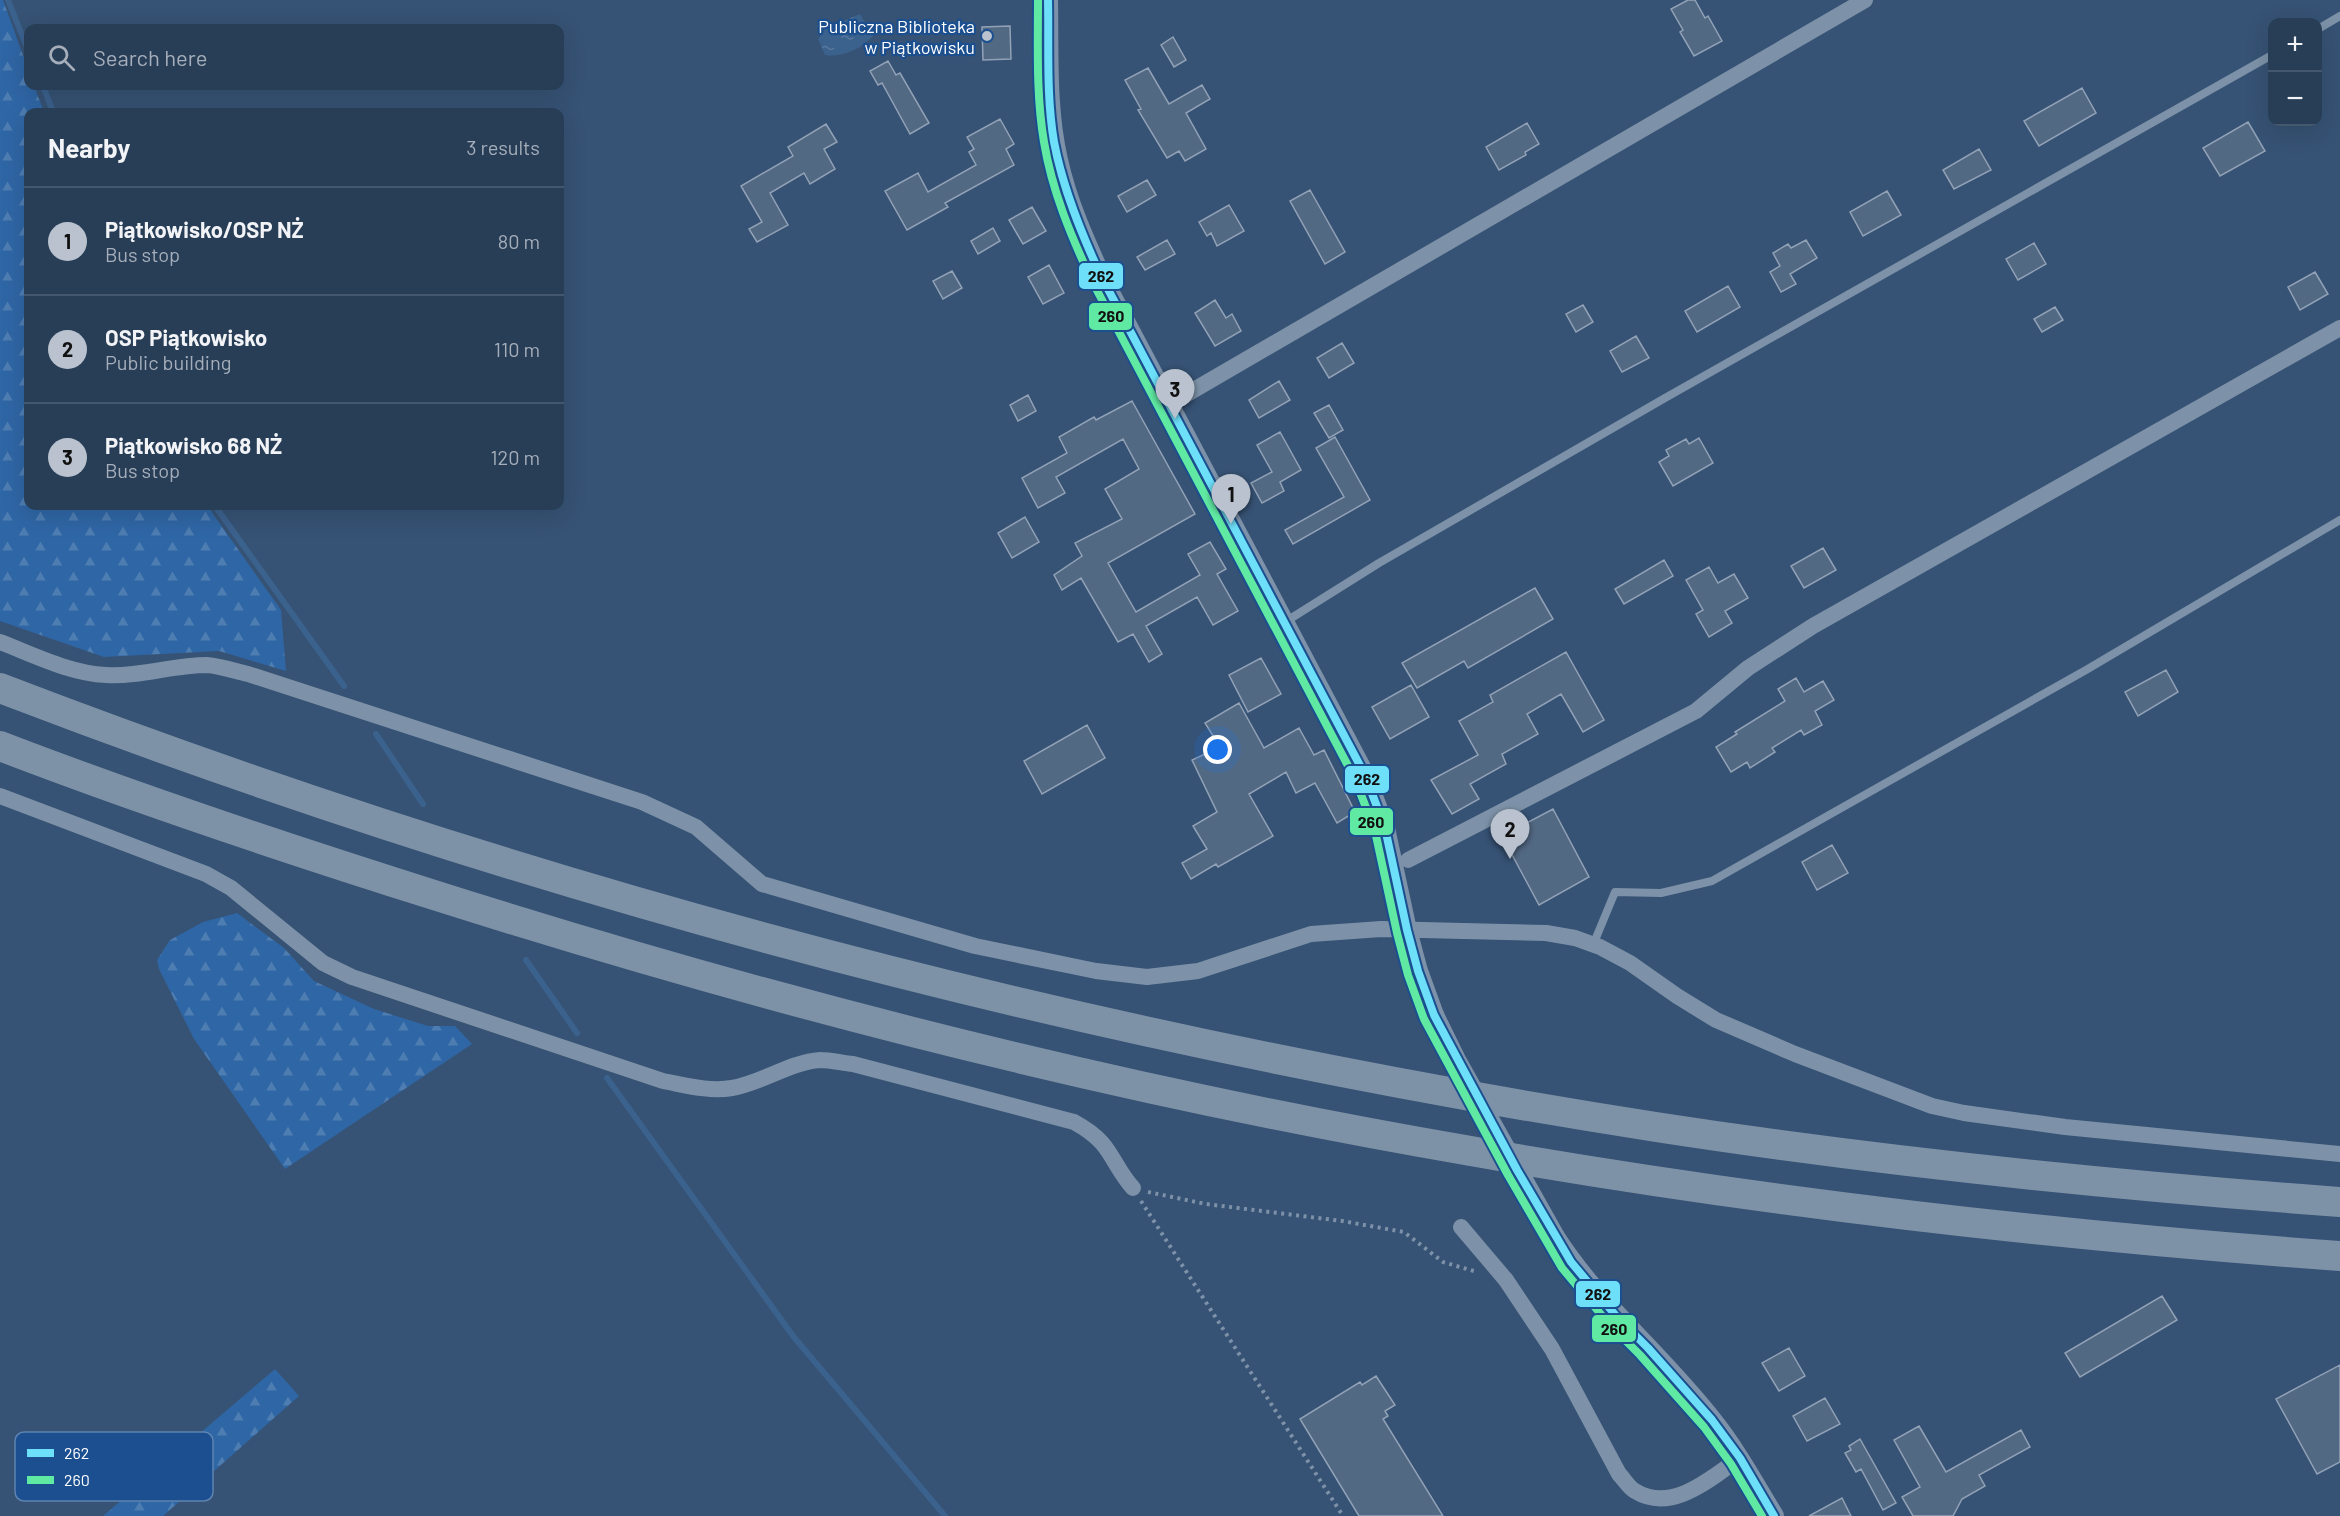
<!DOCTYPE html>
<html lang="en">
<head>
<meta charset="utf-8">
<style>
  body { margin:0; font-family:Barlow,sans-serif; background:#30455d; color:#f1f3f6 }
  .controls { position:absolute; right:18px; top:18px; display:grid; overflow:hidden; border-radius:12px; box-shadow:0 6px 24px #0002 }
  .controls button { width:54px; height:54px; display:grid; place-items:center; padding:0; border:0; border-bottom:2px solid #44576d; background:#283e57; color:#f1f3f6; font:30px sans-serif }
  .you { position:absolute; left:1218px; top:750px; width:21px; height:21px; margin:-15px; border:4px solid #fff; border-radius:50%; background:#1a73e8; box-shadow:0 0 0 9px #1a73e833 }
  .badge { display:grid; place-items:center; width:39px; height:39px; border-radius:50%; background:#b9c2ce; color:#111; font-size:20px; font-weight:700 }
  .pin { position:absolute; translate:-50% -50px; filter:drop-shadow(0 2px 3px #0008) }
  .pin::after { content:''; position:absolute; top:32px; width:21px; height:18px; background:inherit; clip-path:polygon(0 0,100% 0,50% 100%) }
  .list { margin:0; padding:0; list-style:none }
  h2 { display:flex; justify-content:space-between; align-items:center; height:78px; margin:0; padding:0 24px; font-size:26px }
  h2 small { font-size:20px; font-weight:400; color:#a5aeba }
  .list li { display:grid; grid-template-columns:39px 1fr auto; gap:18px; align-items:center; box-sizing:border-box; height:108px; padding:0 24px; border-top:2px solid #44576d }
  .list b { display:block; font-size:22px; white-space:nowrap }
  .list p { margin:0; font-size:20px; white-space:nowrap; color:#a5aeba }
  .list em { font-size:20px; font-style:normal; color:#a5aeba }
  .icon { flex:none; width:33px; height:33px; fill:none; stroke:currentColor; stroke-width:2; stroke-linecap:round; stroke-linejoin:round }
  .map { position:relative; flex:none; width:2340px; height:1516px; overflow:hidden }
  .search { position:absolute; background:#283e57; box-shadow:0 6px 24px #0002; left:24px; top:24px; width:540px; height:66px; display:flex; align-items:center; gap:15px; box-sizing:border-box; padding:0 21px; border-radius:12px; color:#a5aeba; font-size:22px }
  .panel { position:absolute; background:#283e57; box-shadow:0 6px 24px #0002; left:24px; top:108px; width:540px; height:402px; border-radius:12px }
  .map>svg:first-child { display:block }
  .forest { fill:url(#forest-firs) }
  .water { fill:url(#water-ripples) }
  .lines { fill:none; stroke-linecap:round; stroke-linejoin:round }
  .stream { stroke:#3b618d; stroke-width:6 }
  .building { fill:#526984; stroke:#92a2b6; stroke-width:1.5 }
  .path { stroke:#7d92a8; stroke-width:4; stroke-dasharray:3 4.5; stroke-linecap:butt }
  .service { stroke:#7d92a8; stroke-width:8 }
  .minor { stroke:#7d92a8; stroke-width:16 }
  .tertiary { stroke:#7d92a8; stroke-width:20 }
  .motorway { stroke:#7e92a7; stroke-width:30 }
  .tertiary-bridge { stroke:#7d92a8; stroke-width:20 }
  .bus-1-casing { stroke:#1b4f8f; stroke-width:12 }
  .bus-2-casing { stroke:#1b4f8f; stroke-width:12 }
  .bus-1 { stroke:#6ddff8; stroke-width:8 }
  .bus-2 { stroke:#60e9a3; stroke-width:8 }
  .poi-dot { fill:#b9c2ce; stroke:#1b4f8f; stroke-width:2 }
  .labels { text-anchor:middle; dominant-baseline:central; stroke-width:4.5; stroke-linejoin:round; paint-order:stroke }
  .poi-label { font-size:18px; fill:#fff; stroke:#1b4f8f; text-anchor:end }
  .key { fill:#1b4f8f; stroke:#5f84b1; stroke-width:1.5 }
  .key-label { font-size:16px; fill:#fff }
  .line-badge { stroke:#1b4f8f; stroke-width:2 }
  .pale-badge-label { font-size:16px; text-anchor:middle; font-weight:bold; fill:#111 }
</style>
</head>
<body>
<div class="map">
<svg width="2340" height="1516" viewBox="0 0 2340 1516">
  <defs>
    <pattern id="forest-firs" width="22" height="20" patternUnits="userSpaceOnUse" patternTransform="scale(1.5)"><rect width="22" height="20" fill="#2f66a5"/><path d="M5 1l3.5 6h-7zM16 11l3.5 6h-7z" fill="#4e7db2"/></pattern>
    <pattern id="water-ripples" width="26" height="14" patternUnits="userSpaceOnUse" patternTransform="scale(1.5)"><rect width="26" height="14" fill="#3b618d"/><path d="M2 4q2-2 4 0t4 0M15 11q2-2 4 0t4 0" fill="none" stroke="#58799e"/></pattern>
  </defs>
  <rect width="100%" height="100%" fill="#365274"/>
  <path class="forest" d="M0,0H3L28,69V86H34L44,112H28V506H209L213,514L281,610L286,671L219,651L104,657L0,621Z
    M237,913L284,948L314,981L374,1009L428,1026H455L472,1044L285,1169L194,1039L159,969L157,960L170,940L203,922Z
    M275,1369L299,1396L163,1516H103Z"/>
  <path class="water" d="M860,14L873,36C862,49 841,58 825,55L818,39L825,29Z"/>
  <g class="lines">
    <path class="stream" d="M8,0L28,50
      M43,86L53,112
      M215,506L344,686
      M376,734L423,804
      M526,960L577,1033
      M607,1078L793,1336L945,1516"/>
  </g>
  <path class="building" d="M1688,0H1695L1705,18L1708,16L1722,41L1694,56L1680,32L1683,30L1671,9Z
    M1010,26L1011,59L983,60L982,27Z
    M1173,37L1186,60L1174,67L1161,45Z
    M888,61L896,75L900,73L929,123L910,134L882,83L878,85L870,71Z
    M1148,68L1169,104L1202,85L1210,99L1186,113L1206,149L1185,161L1179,151L1167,158L1138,110L1141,109L1125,80Z
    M2082,88L2096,113L2039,146L2024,121Z
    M1000,119L1014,144L1006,149L1014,165L945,203L948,207L907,230L885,191L918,173L928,192L976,165L969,152L974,149L967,137Z
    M2248,122L2265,151L2220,176L2203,148Z
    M1527,123L1539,144L1525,152L1526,155L1499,170L1486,147Z
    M826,124L837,142L824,149L835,169L810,184L804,173L770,193L788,225L757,242L749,229L762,222L741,186L793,156L788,147Z
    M1979,149L1991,170L1954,189L1943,170Z
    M1147,180L1156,195L1127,212L1118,196Z
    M1310,190L1345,252L1325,264L1290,201Z
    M1887,191L1901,215L1863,236L1850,212Z
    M1229,205L1244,231L1217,246L1211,233L1207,236L1199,222Z
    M1032,207L1046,231L1023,244L1009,220Z
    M993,228L1000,241L978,254L971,241Z
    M1167,240L1175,254L1145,270L1137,257Z
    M1806,240L1817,258L1790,274L1796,284L1781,292L1770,272L1780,266L1773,253L1788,244L1791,248Z
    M2034,243L2046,264L2018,280L2006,259Z
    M1049,265L1064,293L1043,304L1028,277Z
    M952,271L962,288L943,299L933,281Z
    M2315,272L2328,294L2300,310L2288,287Z
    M1728,286L1740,307L1697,332L1685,311Z
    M1215,300L1226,318L1232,314L1241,331L1215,346L1195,313Z
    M1583,305L1593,322L1576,332L1566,314Z
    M2055,307L2063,320L2042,332L2034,319Z
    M1636,336L1649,358L1622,372L1610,351Z
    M1342,343L1354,363L1329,378L1317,358Z
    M1279,381L1290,400L1259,418L1249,400Z
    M1028,395L1036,411L1018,421L1010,405Z
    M1132,401L1195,514L1108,563L1136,612L1200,575L1188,554L1210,542L1226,569L1217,574L1238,611L1213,625L1197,597L1146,626L1162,654L1149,662L1133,634L1118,642L1081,578L1062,590L1054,575L1082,556L1075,543L1122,519L1105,489L1139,469L1123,439L1056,477L1065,493L1038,508L1022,478L1067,453L1059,437L1094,417L1096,420Z
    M1329,405L1343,430L1329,438L1314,413Z
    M1280,432L1301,470L1280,482L1284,491L1262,503L1251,483L1272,472L1257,445Z
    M1335,437L1370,500L1293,544L1285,530L1344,497L1316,448Z
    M1699,438L1713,463L1673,486L1659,462L1669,456L1666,450L1686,439L1689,444Z
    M1025,517L1039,542L1012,558L998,533Z
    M1823,548L1836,570L1804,588L1791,566Z
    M1664,560L1673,576L1624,604L1615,589Z
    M1709,567L1718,583L1734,574L1748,598L1725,611L1732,623L1709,637L1696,614L1703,610L1686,580Z
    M1535,588L1553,619L1468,668L1464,661L1417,688L1402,663Z
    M1566,652L1604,720L1583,732L1561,694L1527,714L1538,734L1502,754L1506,764L1470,784L1479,799L1452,814L1431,780L1478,755L1459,721L1493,702L1490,695Z
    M1261,658L1281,694L1248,712L1229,675Z
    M2166,670L2178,692L2138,716L2125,692Z
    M1796,678L1804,692L1823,681L1834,700L1815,711L1822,725L1804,735L1801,730L1772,748L1775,752L1750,768L1747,762L1731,772L1716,747L1737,734L1735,732L1785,701L1778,689Z
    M1411,685L1429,717L1390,739L1372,707Z
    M1239,703L1264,748L1299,728L1314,755L1324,750L1355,812L1337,823L1315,783L1296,793L1286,772L1249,794L1273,836L1218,867L1216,864L1191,879L1182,863L1207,849L1193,826L1217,812L1192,760L1220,747L1205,723Z
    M1087,725L1105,758L1042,794L1024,761Z
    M1553,809L1589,877L1539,905L1502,836Z
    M1832,845L1848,873L1817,890L1802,862Z
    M2162,1296L2177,1320L2080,1377L2065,1353Z
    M1789,1348L1805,1376L1779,1391L1762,1363Z
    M2340,1365V1462L2317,1474L2276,1399Z
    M1376,1376L1395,1405L1385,1411L1388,1416L1383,1419L1443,1516H1359L1300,1419L1360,1382L1362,1385Z
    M1825,1398L1840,1424L1807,1441L1793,1416Z
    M1919,1426L1946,1472L2021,1430L2030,1447L1979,1475L1985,1486L1962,1499L1953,1516H1913L1902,1497L1920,1487L1894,1440Z
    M1860,1439L1896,1503L1883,1510L1861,1469L1856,1472L1845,1453L1851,1450L1849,1446Z
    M1842,1498L1851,1516H1809Z"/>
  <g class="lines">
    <path class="path" d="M1148,1192L1206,1204L1342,1221L1404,1232L1443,1262L1477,1272
      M1141,1201L1343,1516"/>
    <path class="service" d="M2318,29L2340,16
      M1285,622L1379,563L1665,398L2272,55
      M1593,945L1615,892L1661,893L1712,881L2086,670L2340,520"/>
    <path class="minor" d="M1168,405L1865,0
      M0,642C34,655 69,673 106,675C140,677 173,665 207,665C220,666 235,671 248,674L642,802L696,827L762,884L975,946L1096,971L1147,977L1198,971L1311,934L1381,929L1546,933L1575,938L1600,947L1630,963L1677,996L1716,1020L1795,1054L1932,1106L1964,1113L2065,1127L2340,1154
      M0,796L206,874L231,888L323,963L352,977L663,1081C685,1085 709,1092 732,1088C762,1083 790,1062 820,1060C831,1060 842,1063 853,1064L1074,1122C1085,1128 1094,1134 1102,1143C1114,1157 1119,1173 1133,1188
      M1408,860L1696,711L1748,668L1813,626L2340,328
      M1461,1227L1506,1280L1552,1349L1619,1474C1624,1479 1629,1488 1635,1491C1672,1514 1711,1478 1740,1458"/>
    <path class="tertiary" d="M1048,0C1049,53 1046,108 1058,160C1067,201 1084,239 1101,276L1365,775L1385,828L1407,930L1418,971L1434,1015
      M1555,1237C1599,1305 1662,1356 1712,1420C1736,1450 1754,1483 1774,1516"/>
    <path class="motorway" d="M0,688C534,893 1091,1039 1656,1127C1882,1162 2111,1185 2340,1202
      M0,746C143,801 288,849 434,895C771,1002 1116,1090 1465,1150C1754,1201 2047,1235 2340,1256"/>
    <path class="tertiary-bridge" d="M1434,1015L1456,1060L1555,1237"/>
    <g class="bus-1-casing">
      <path id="bus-1" d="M1048,0C1049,47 1046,95 1054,142C1063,189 1081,233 1101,276L1365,775L1385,828L1407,930L1418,971L1434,1015L1517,1170L1571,1262L1617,1317L1648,1348L1712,1420L1740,1458L1774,1516"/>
    </g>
    <g class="bus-2-casing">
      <path id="bus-2" d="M1038,0C1038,47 1036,95 1044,142C1052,191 1071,236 1092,281L1355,779L1375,831L1397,933L1408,975L1424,1019L1508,1175L1562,1268L1609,1324L1640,1355L1704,1427L1731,1464L1762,1516"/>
    </g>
    <use href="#bus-1" class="bus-1"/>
    <use href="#bus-2" class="bus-2"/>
  </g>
  <circle class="poi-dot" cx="987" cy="36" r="6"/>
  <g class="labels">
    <g class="poi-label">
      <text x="975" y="26">Publiczna Biblioteka<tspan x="975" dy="21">w Piątkowisku</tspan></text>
    </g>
  </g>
  <rect x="15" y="1432" width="198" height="69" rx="9" class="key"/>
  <rect x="27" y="1449" width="27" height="8" fill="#6ddff8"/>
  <rect x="27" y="1476" width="27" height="8" fill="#60e9a3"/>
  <g class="key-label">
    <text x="64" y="1459">262</text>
    <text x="64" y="1486">260</text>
  </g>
  <g class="line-badge">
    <rect x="1078" y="262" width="46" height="28" rx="6" fill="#6ddff8"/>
    <rect x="1088" y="302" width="45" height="29" rx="6" fill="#60e9a3"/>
    <rect x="1344" y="765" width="46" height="29" rx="6" fill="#6ddff8"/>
    <rect x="1349" y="807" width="45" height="29" rx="6" fill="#60e9a3"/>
    <rect x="1575" y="1280" width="46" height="28" rx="6" fill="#6ddff8"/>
    <rect x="1591" y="1314" width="46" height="29" rx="6" fill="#60e9a3"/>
  </g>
  <g class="pale-badge-label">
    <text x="1101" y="282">262</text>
    <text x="1111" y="322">260</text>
    <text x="1367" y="785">262</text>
    <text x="1371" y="828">260</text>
    <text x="1598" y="1300">262</text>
    <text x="1614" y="1335">260</text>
  </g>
</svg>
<div class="controls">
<button>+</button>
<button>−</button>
</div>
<div class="you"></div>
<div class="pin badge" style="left:1231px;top:524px">1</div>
<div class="pin badge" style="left:1510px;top:859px">2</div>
<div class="pin badge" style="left:1175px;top:419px">3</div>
<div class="search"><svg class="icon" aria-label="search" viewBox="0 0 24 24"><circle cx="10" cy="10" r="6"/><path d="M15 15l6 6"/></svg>Search here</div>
<section class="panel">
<h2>Nearby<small>3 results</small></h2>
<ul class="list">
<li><span class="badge">1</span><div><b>Piątkowisko/OSP NŻ</b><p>Bus stop</p></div><em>80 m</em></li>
<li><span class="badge">2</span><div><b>OSP Piątkowisko</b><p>Public building</p></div><em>110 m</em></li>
<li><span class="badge">3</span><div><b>Piątkowisko 68 NŻ</b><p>Bus stop</p></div><em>120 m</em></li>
</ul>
</section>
</div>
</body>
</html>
